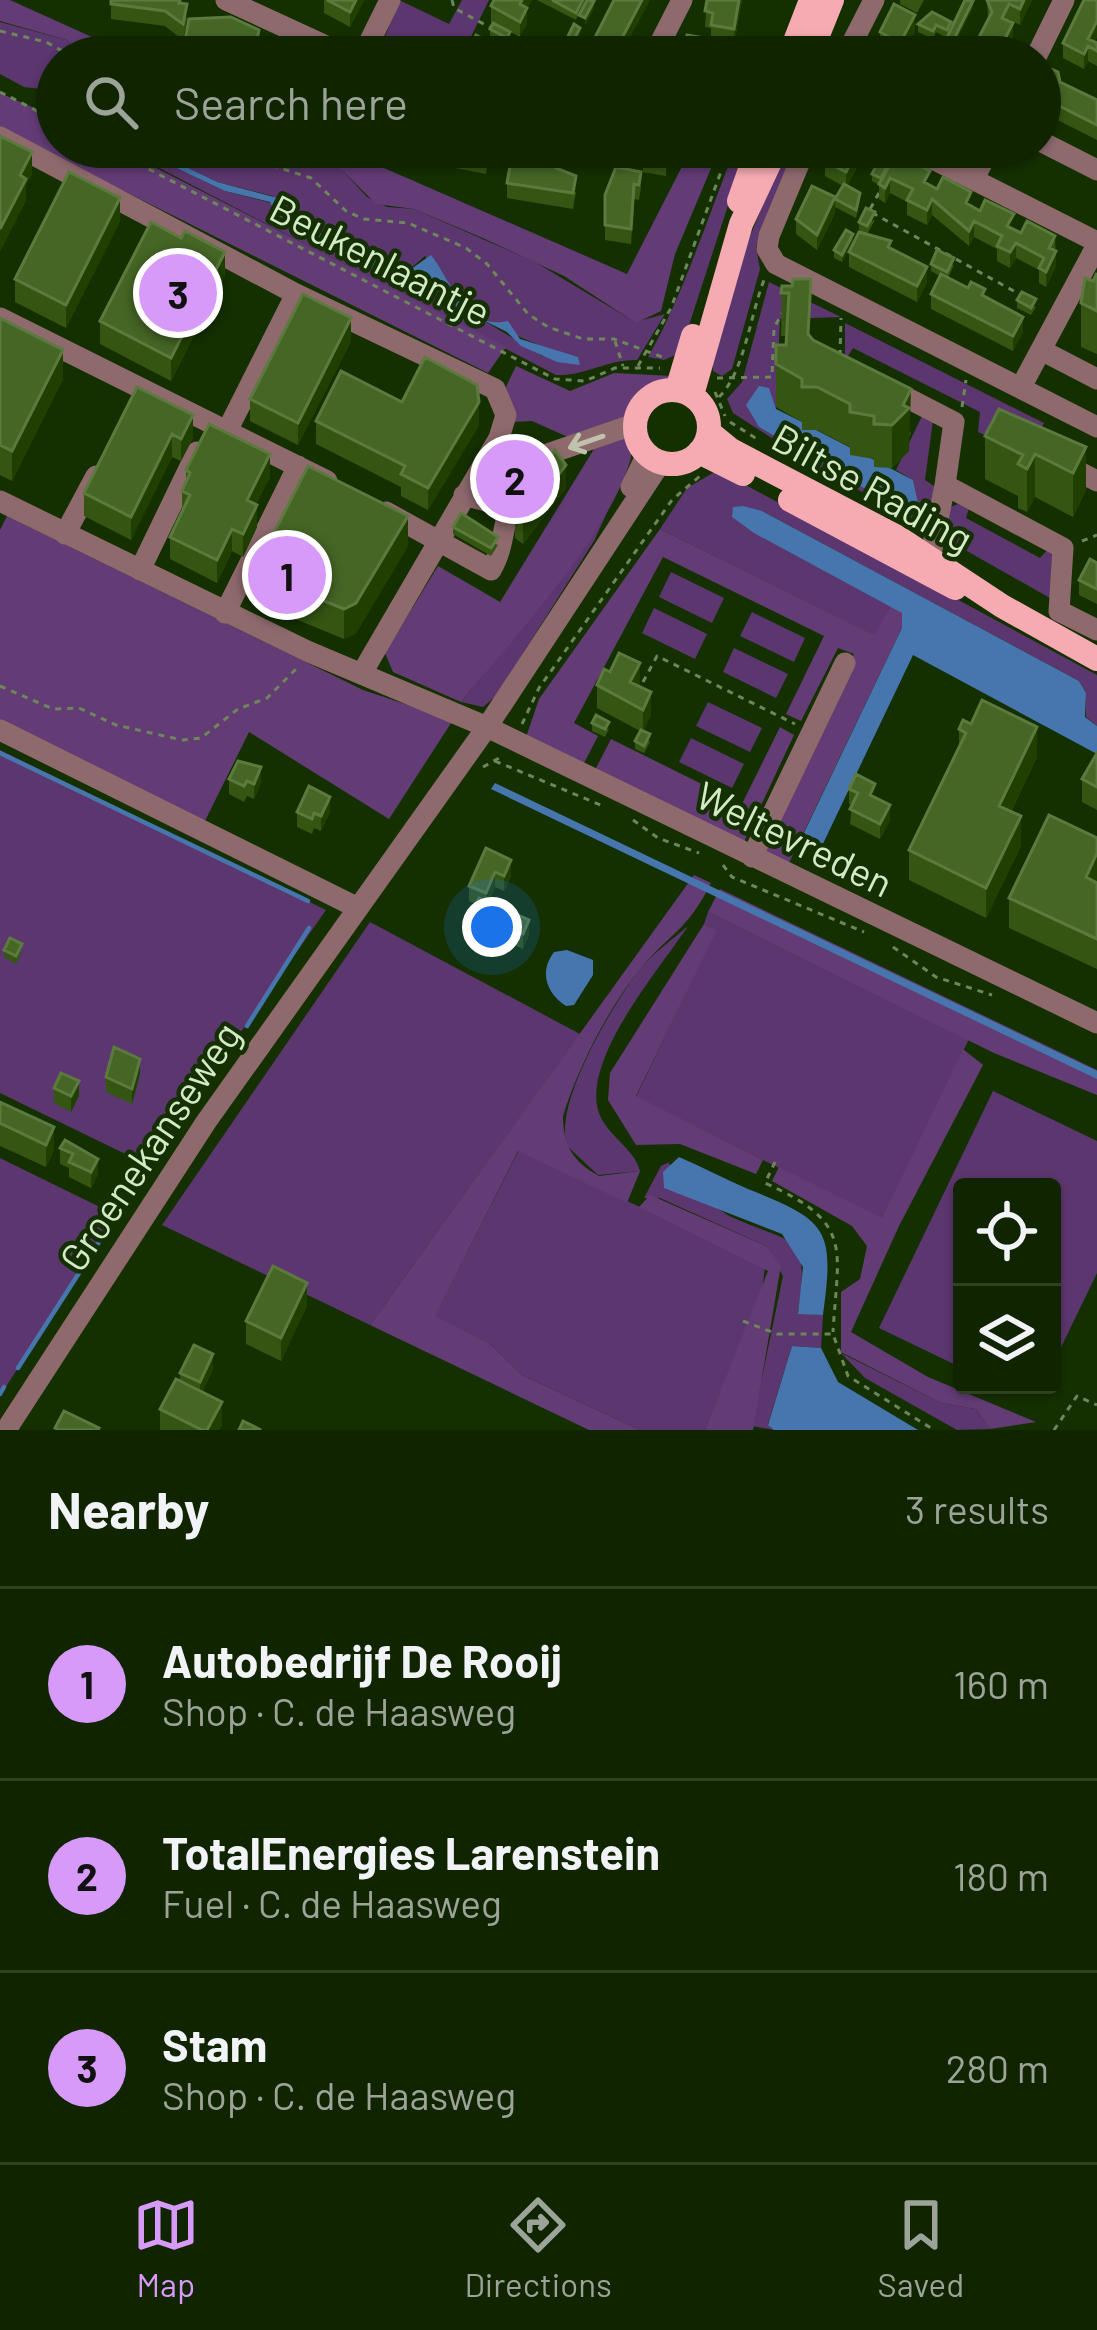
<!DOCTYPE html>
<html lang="en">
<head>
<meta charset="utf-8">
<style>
  body { margin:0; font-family:Barlow,sans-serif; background:#192c0a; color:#f1f3f6 }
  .controls { position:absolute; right:36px; bottom:36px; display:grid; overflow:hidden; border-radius:12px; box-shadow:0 3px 9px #0004 }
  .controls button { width:108px; height:108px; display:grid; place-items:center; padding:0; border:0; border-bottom:3px solid #304122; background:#102400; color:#f1f3f6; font:60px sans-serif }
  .you { position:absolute; left:492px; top:927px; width:42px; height:42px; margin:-30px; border:9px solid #fff; border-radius:50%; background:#1a73e8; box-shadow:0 0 0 18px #1a73e833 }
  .badge { display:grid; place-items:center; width:78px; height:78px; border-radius:50%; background:#d89af8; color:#111; font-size:39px; font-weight:700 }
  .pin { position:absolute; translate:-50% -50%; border:6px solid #fff; box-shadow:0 3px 12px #0006 }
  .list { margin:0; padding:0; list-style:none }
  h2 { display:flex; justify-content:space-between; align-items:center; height:156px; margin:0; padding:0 48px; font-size:51px }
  h2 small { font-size:39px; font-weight:400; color:#9ca499 }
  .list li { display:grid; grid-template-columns:78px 1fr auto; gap:36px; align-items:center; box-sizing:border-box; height:192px; padding:0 48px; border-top:3px solid #304122 }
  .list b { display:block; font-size:45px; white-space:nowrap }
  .list p { margin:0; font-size:39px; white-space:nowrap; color:#9ca499 }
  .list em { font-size:39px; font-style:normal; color:#9ca499 }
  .icon { flex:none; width:66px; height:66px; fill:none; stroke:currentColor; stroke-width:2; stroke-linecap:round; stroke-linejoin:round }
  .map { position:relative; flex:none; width:1097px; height:1430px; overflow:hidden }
  .search { position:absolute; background:#102400; box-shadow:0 3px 9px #0004; left:36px; right:36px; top:36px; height:132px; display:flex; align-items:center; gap:30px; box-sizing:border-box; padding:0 42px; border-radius:66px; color:#9ca499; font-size:45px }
  .sheet { height:732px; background:#102400 }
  nav { display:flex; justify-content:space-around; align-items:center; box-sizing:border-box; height:168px; border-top:3px solid #304122; background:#102400; font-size:33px; color:#9ca499 }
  nav a { display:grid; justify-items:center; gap:6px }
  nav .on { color:#d89af8 }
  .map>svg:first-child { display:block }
  .green { fill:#5c366e }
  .forest { fill:#633c76 }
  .water { fill:#4776ae }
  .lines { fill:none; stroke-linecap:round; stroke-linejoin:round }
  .stream { stroke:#4776ae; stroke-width:4.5 }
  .path { stroke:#6e865c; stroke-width:3; stroke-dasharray:6 6; stroke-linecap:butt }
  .minor { stroke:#8e6a6d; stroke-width:21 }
  .major { stroke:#f5abb1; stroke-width:24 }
  .wall { fill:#345612 }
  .shaded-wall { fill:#204002 }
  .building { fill:#456625; stroke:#5c7a3e; stroke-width:3 }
  .oneway { stroke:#bfc3ac }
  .labels { text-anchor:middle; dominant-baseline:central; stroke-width:9; stroke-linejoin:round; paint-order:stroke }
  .street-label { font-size:39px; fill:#d4e9c7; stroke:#153000 }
</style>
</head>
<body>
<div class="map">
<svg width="1097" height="1430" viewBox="0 0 1097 1430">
  <rect width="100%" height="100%" fill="#153000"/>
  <path class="green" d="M399,0L449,24L462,0H489L461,57H395L380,50Z
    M0,22L67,40L83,57H57V91L24,87L0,74Z
    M119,147H132L225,191L271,203L289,224L399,279L423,278L434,290L542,356L578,357C548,352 471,318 452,295C442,283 435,269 425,256L404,274L284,214L273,196L217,182L145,147H266L273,156L320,158L343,171L367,197L387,207L414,209L535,262L635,322L665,314L637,360C608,359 586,376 556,375Z
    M736,147H747L680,353L664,360L648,357C685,292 707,217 736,147Z
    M787,147H798L756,247L760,269L732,369L722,376L713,371V358L739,263Z
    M769,282L841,317L780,319L776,407L759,427L915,516L913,480L896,470L923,414L933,420L925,480L937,488L931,521L911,518L823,471L733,413L727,399L742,382Z
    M845,323L1044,423L1028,455L978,432L980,412L853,348L845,361Z
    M635,451L594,541L496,696L483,707L461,702C527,621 589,546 635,451Z
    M718,470L1097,675V726L1086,717V693L1079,681L762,511L732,517L891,605L875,636L660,529L687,488Z
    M958,504L969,508L966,518L1040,558L1048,549L1057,557L1050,598L944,538L948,508Z
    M671,572L724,598L712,623L659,597Z
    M654,608L707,634L695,659L642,633Z
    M752,612L805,638L794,662L740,636Z
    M734,648L788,674L776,698L723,672Z
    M708,702L762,728L750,752L696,726Z
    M691,738L744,764L732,788L679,762Z
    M0,750L326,910L148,1165L0,1093Z
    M708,912L969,1039L882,1219L636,1097L716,930L704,924Z
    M370,922L580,1034L370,1325L162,1225Z
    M688,926C659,970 584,1056 598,1110C605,1135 634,1147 640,1171L598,1175L567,1146C553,1103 613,1005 639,970C652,954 672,940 688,926Z
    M993,1091L1097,1141V1273L1052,1366V1187H962V1368L879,1328Z
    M519,1150L765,1266L762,1292L705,1430H640L522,1375L490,1344L434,1317Z
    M679,1157L668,1163C688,1180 712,1209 736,1219C798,1246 809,1233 798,1313L823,1315L821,1348L792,1346L768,1424L774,1430L752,1426L783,1276L766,1246L660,1198H644L661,1166Z
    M0,1158L116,1215L0,1396Z
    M841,1353L941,1403L976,1409L990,1429L957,1430L865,1378Z"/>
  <path class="forest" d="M0,0H10L136,57H83L67,40L0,21Z
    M0,93L57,118V147H115L506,347L488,373L0,129Z
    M266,147H336L627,274L692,147H720L675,254L661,311L636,323L564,276L485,239L414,209L376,204L343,171L320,158L273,156Z
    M516,366L570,391L614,373L672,376L636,402L631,421L568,437L532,421L512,422L506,387Z
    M633,435C638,505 506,647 461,702L393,672L385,653L438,566L500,602L594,449Z
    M7,516L363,690L453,720L389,819L249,732L203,825L0,724V530Z
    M660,529L874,635L891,605L902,613V628L788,865L759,851L854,654L838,648L801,721L786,714L824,636L663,557L574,723L598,736L582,767L525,740L539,699Z
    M780,727L794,735L743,844L594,772L611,739L742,804Z
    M694,875L711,883C687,931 671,932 641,968C609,1007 578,1067 563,1116C563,1145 573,1162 599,1176L640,1171L627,1203L518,1151L435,1316L490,1344L522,1375L640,1430H589L370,1325Z
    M720,889L1097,1070V1095L994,1053L708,912Z
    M704,924L717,930L636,1096L763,1160L756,1174L680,1144L636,1145L608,1100L610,1073Z
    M963,1049L983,1065L899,1226L851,1332L928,1377L1036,1422L990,1429L976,1409L941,1403L841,1352V1292L860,1279L867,1246L852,1226L772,1181L779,1167L882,1218Z
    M650,1195L766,1246L781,1265L753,1430H705L768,1271L639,1207Z"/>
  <path class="water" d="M132,147H145L217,182L278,198L284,215L404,274L431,255C451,280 464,331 508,321L520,339L578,357L580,365L557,362L521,346L507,332L447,302L424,278C401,290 280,228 270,202L225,191Z
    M759,386L769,388L776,409L802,422L803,430H816L913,480L920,513L905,512L759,427L746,405Z
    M743,506L762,511L1079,681L1086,693L1085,717L1097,726V754L913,655L820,850L800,841L902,628V613L754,533L732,517L733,507Z
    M495,783L1097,1071V1079L491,789Z
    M567,950L593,960V975L574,1005L566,1006C546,993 539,972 554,952Z
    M679,1157C702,1167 725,1179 748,1189C827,1221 835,1227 823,1315L798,1314L803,1267L782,1234L664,1188L663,1172Z
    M792,1346L821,1348L838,1382L918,1430H774L768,1425Z"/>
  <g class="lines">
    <path class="stream" d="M0,753L308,901
      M247,1026L309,928
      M18,1368L108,1228
      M0,1394L4,1387"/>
    <path class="path" d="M452,0L454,8L493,29
      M0,31L46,42L73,57
      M0,92L57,121
      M106,147L555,379L585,381L615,368H660
      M215,147L311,178L346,211L364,219L408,223L466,248L487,264L528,314L548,327L583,339H614L665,358
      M879,193L869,211L1021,295
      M615,341L623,366
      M840,356L841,318
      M638,366L671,308L730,147
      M717,378L772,377L774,328L782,313
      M715,392L725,416
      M719,397C744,373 750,316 764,280
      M962,407L966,380
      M730,422L757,439
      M1082,541L1097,535
      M643,682L657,656L795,724
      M0,686L53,709L79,708L116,725L182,740L201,738L238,709L267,698L297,668
      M522,724L539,688L672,500L700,476
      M495,761L603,806
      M483,767L501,757
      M633,820L658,838L699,853
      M723,865L732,877L864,932
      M893,947L936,977L992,995
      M775,1162L765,1183C854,1223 838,1247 833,1332
      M743,1321L777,1334H833L848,1376L934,1430
      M1054,1430L1077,1396L1097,1405"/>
    <path class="minor" d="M226,0L350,57
      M362,57L390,0
      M653,57L682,0
      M845,57L874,0
      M1036,57L1064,0
      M0,137L296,294L495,389L506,415L499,438L362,673
      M1040,141L1097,170
      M545,147L576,157L604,147
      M806,147L769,236L767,249L776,264L1097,427
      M909,147L1097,242
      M974,178L991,147
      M0,318L327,481
      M1041,350L1097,379
      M1021,387L1097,245
      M888,388L954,422L945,485
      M227,431L296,294
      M1060,462L1097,481
      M529,471L536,458L635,424
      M631,487L647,454
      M464,495L508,507
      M0,501L307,651L487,727L1097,1023
      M386,512L491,570C506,545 502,518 515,493
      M65,534L96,476
      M140,570L197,452
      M927,574L945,485L1063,548L1059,611L1097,630
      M225,613L298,466
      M0,730L358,908
      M752,857L845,663
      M6,1430L206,1122L487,727L661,462"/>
    <path class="major" d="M789,57L811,0
      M809,57L832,0
      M739,201L758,147
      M677,390L693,336
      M635 427a37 37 0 1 1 74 0a37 37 0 1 1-74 0Z
      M692,395L741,224L777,147
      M709,432L731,450L899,538L1002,606L1097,659
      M699,452L743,474
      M790,500L955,588"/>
  </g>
  <path class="wall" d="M111,0H181L187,19L183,40L165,26L111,19Z
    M324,0H364L350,27L324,13Z
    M494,0H532L527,8V23L520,37L491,22V6Z
    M537,0H583L576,20Z
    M707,0H742L734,44L711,40V28L705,27Z
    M900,0H924L917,13L900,4Z
    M987,0H1032L1020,25L1009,19L1008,21L1013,39L1004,57H965L974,47L988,19Z
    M1097,0V37L1094,42L1097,43V66L1088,61L1084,69L1063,58V43Z
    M951,22L947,38L936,32L933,39L918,32V24Z
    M490,29L510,40L507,45L490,36Z
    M915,30L901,57L880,48V32Z
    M185,40L259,45L256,57H194L185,55Z
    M516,42L538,54L536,57H530L516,50Z
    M1040,64L1060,82L1097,100V140L1040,111Z
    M429,147L427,157L420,155V148Z
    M430,147H490L486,174L429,163Z
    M637,147H667L666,176L643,172V160L637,159Z
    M862,147V157L847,186L860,200L856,218L835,207V213L817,250L796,234V219L835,197L843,186L825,176V161Z
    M616,167L641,187L639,200L634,199L631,244L605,240V195Z
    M889,167L930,185L1021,233L1055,236L1056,266L1046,287L1039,283V270L1016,258L1010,268L997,261V249L974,237L969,246L932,215L927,225L907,215V202L890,193L885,203L879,199V185L872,181V174Z
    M507,183L576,192L573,209L507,198Z
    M875,220L867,234L859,230V222Z
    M120,221L66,328L15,302V279Z
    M181,238L225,275L171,381L100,344V321Z
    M853,242L842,262L834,258V250Z
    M891,249L927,282L917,302L849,267V252Z
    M931,264L954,265L948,278L985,297L1023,332L1013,351L931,309V294L940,276L931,271Z
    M1097,273V354L1081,347V303Z
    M782,286H792L810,337L911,433L909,437V451L892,468L874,467V459L850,455V447L817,430H802V422L776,407V364L786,345L787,336H781Z
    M1017,300L1036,307L1031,315L1017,308Z
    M0,318L63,379L12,481L0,475Z
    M351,341L298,445L250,421V399Z
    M402,402L479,425L428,510L401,496V487L316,444V421Z
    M193,415V438L181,461L172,457L131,540L84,516V493Z
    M985,436L1086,447V490L1073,517L1035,497L1027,512L1018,508V496L985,479Z
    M490,463L540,475L566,488L523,544L515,538V515L527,496L494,476L490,470Z
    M186,470L270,477L256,504L257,527L243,557L232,551L217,583L170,559V537L182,512V491L186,482Z
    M453,527L498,545L491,556L453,534Z
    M408,546L356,633L344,639L254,602V572Z
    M1097,563V604L1079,595V580Z
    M597,685L639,686L651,715L643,731L650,742L644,753L635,749V741L640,731L597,708Z
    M592,723L609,729L605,737L592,731Z
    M959,729L1037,757L1011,812L1021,846L986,918L909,880V850L959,748Z
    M1097,753V810L1082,802V779Z
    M229,779L261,783L254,799L247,796L244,802L229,794Z
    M849,789L875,798L890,820L880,839L850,824L852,806L849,804Z
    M297,812H330L321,831L314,828L312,834L297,827Z
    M1097,838V969L1009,928V898Z
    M486,848L511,876L504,891L495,887L489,902L529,935L523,949L473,927V911L476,904L469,901V886Z
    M4,950L22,952L16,964L4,957Z
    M140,1074L132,1104L106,1092V1077Z
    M54,1088L79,1096L71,1112L54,1103Z
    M0,1102L54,1150L46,1167L0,1146Z
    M60,1148L98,1159V1174L91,1188L69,1177V1168L60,1164Z
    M307,1306L281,1361L246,1344V1321Z
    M213,1369L202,1392L222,1425L219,1430H160V1409L180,1381V1373Z"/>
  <path class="shaded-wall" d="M356,0H364L350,27V12Z
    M522,0H532L520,20V4Z
    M642,0H650L620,57H612Z
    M739,0H742L734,44V29Z
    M1024,0H1032L1020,25V9Z
    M594,1V9L585,26V18Z
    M973,1V8L948,57V51Z
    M527,8V23L520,37V22Z
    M915,15V30L900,57V43Z
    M1097,21V37L1091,48L1088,46V61L1084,69V54L1088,39Z
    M1013,23V39L1004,57H996Z
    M580,28V35L571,53V45Z
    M859,147H862V157L846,187V172Z
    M32,152V175L26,185V201L0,252V229L20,175Z
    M890,178V193L885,203V188Z
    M835,197V213L817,250V235Z
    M120,198V221L66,328V305Z
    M932,199V215L927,225V210Z
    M974,221V237L969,246V231Z
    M853,234V242L842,262V255Z
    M1016,243V258L1010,268V252Z
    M1056,251V266L1046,287V272Z
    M225,252V275L171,381V358Z
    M927,267V282L917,302V286Z
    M1023,317V332L1013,351V336Z
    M351,318V341L298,445V423Z
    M63,350V379L12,481V451Z
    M911,389L909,451L892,468V425Z
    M479,402V425L428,510V488Z
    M193,415V438L181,461V439Z
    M172,434V457L131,540V517Z
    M1086,447V490L1073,517V473Z
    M270,454V477L247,522V500Z
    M1035,454V497L1027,512V469Z
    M566,465V488L523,544V521Z
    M257,505V527L243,557V534Z
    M408,516V546L356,633L344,639V609Z
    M232,529V551L217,583V560Z
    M640,663V685L630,705V682Z
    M651,692V715L643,733V710Z
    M1037,727V757L999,836V806Z
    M261,767V783L254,799V784Z
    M330,797V812L321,831V816Z
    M890,805V820L880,839V824Z
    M1021,816V846L986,918V888Z
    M1097,853V883L1086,877Z
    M511,860V876L504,891V876Z
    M495,872V887L486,908V893Z
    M529,920V935L523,949V934Z
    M140,1059V1074L132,1104V1089Z
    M79,1081V1096L71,1112V1096Z
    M54,1127V1150L46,1167V1145Z
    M98,1159V1174L91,1188V1172Z
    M307,1283V1306L281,1361V1338Z
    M213,1354V1369L200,1398V1382Z
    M222,1402V1425L219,1430H207Z"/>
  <path class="building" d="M111,0H180L179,3L187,4L183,24L165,11L111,4Z
    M327,0H356L350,12Z
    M494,0H522L520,4L527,8L520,22L491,6Z
    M552,0H583L576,13Z
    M587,0L594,1L585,18L579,15Z
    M614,0H642L612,57H585Z
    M707,0H739L734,29L711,25L713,13L705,11Z
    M965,0L973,1L948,51L942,48Z
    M987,0H1024L1020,9L1009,4L1002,18L1013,23L996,57H965L966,45L974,47L992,12Z
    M1084,0H1097V21L1088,39L1097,43V51L1088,46L1084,54L1063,43Z
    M894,4L915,15L900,43L880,32Z
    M932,12L951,22L947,30L936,25L933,31L918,24Z
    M231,17L259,30L254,53L226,43L225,48L185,40L189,19Z
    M493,23L510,32L507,38L490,29Z
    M574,24L580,28L571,45L565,42Z
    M476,35L518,57H465Z
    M687,35L710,39L707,57H675L677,45L685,46Z
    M519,37L538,47L534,51L516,42Z
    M870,46L891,57H864Z
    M292,48L326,55L325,57H279L280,54L291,56Z
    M1040,64L1058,72L1060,82L1097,100V125L1040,96Z
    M0,136L32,152L20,175L26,179L0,229Z
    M430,147H488L486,158Z
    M644,147H666V160L643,156Z
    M832,147H859L846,172L825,161Z
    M524,154L558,161L556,168L576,176L573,193L507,183L511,160L522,162Z
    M896,154L930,171L924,182L937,189L943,177L971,192L966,203L980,211L985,200L1014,214L1007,226L1021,233L1027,221L1055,236L1049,248L1056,251L1046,272L1039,268L1044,258L1016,243L1010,252L997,246L1002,236L974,221L969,231L932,199L927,210L907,200L913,189L890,178L885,188L879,184Z
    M880,158L889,162L881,178L872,174Z
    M616,167L641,172L639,185L634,184L631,229L605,225V195Z
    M69,172L120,198L66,305L15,279Z
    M844,184L860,193L856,210L835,199Z
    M812,186L835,197L817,235L796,219Z
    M866,208L875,212L867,226L859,222Z
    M151,222L181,238L185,231L225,252L171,358L100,321Z
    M846,230L853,234L842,255L834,250Z
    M859,232L891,241L888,247L927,267L917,286L849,252Z
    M937,250L954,258L947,272L931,264Z
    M1097,273V311L1081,303L1085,278L1093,281Z
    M941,274L968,288L971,282L985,289L982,295L1023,317L1013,336L931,294Z
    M793,279H811L808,334L813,340L911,389L903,405L909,408L892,425L874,424V416L850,412V404L817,387H802V379L776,364V345H786L789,293H781L782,286H792Z
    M1022,292L1036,299L1031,308L1017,300Z
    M303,294L351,318L298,423L250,399Z
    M0,318L63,350L12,451L0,445Z
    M425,357L477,385L479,402L428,488L401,474L405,466L316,421L341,371L402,402Z
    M137,387L193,415L181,439L172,434L131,517L84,493Z
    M999,409L1086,447L1073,473L1035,454L1027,469L1018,464L1023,455L985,436Z
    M209,424L270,454L247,500L257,505L243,534L232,529L217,560L170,537L190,495L182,491L190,473L186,470Z
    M555,450L566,465L523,521L515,515Z
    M497,451L536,470L540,475L531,490L494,468L490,463Z
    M308,466L408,516L356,603L344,609L254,572Z
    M461,513L498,537L491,548L453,527Z
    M1090,559L1097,563V589L1079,580Z
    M619,653L640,663L630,682L651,692L643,710L597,685L604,669L610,672Z
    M982,700L1037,727L999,806L1021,816L986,888L909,850L966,733L959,729L963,720L971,724Z
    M596,715L609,722L605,729L592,723Z
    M641,730L650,734L644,746L635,741Z
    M1097,753V787L1082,779Z
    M238,761L261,767L254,784L247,781L244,786L229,779Z
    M856,774L875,784L870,795L890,805L880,824L850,809L858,793L849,789Z
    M309,786L330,797L321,816L314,813L312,819L297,812Z
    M1049,815L1097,838V853L1086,877L1097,883V939L1009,898Z
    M486,848L511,860L504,876L495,872L486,893L469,886Z
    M479,898L529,920L523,934L473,911Z
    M10,938L22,944L16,956L4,950Z
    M114,1047L140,1059L132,1089L106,1077Z
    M61,1073L79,1081L71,1096L54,1088Z
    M0,1102L54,1127L46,1145L0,1123Z
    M65,1140L98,1159L91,1172L69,1162L73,1154L60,1148Z
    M273,1266L307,1283L281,1338L246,1321Z
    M194,1345L213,1354L200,1382L180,1373Z
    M176,1379L222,1402L207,1430H202L160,1409Z
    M64,1411L99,1428L98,1430H59L55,1428Z
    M243,1421L261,1430H239Z"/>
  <defs><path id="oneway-shaft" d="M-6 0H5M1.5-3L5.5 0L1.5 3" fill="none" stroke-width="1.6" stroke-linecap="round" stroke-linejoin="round" transform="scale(3)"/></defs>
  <use class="oneway" href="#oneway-shaft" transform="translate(586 442) rotate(161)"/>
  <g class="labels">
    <g class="street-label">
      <text transform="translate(381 259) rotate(27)">Beukenlaantje</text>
      <text transform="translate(873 487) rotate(29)">Biltse Rading</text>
      <text transform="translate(795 838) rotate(26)">Weltevreden</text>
      <text transform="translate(149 1146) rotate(-56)">Groenekanseweg</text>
    </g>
  </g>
</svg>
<div class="controls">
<button><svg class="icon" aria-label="locate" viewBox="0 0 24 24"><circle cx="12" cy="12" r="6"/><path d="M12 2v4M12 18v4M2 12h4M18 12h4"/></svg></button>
<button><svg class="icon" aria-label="layers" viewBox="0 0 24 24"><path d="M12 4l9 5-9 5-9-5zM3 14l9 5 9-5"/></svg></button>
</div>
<div class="you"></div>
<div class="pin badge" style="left:287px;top:575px">1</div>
<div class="pin badge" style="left:515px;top:479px">2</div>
<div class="pin badge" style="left:178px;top:293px">3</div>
<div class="search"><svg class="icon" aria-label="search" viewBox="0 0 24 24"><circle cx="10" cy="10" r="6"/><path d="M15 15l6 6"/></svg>Search here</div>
</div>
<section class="sheet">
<h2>Nearby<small>3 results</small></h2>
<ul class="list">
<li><span class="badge">1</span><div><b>Autobedrijf De Rooij</b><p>Shop · C. de Haasweg</p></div><em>160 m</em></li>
<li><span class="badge">2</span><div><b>TotalEnergies Larenstein</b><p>Fuel · C. de Haasweg</p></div><em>180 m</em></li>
<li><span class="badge">3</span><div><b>Stam</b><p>Shop · C. de Haasweg</p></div><em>280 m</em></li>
</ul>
</section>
<nav>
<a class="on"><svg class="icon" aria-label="map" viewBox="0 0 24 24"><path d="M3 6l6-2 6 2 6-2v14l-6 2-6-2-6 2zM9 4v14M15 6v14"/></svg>Map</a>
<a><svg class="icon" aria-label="directions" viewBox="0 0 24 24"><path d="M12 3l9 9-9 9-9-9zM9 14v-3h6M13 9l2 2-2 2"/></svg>Directions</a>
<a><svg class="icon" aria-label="saved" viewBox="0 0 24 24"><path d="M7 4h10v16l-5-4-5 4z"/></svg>Saved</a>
</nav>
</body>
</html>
